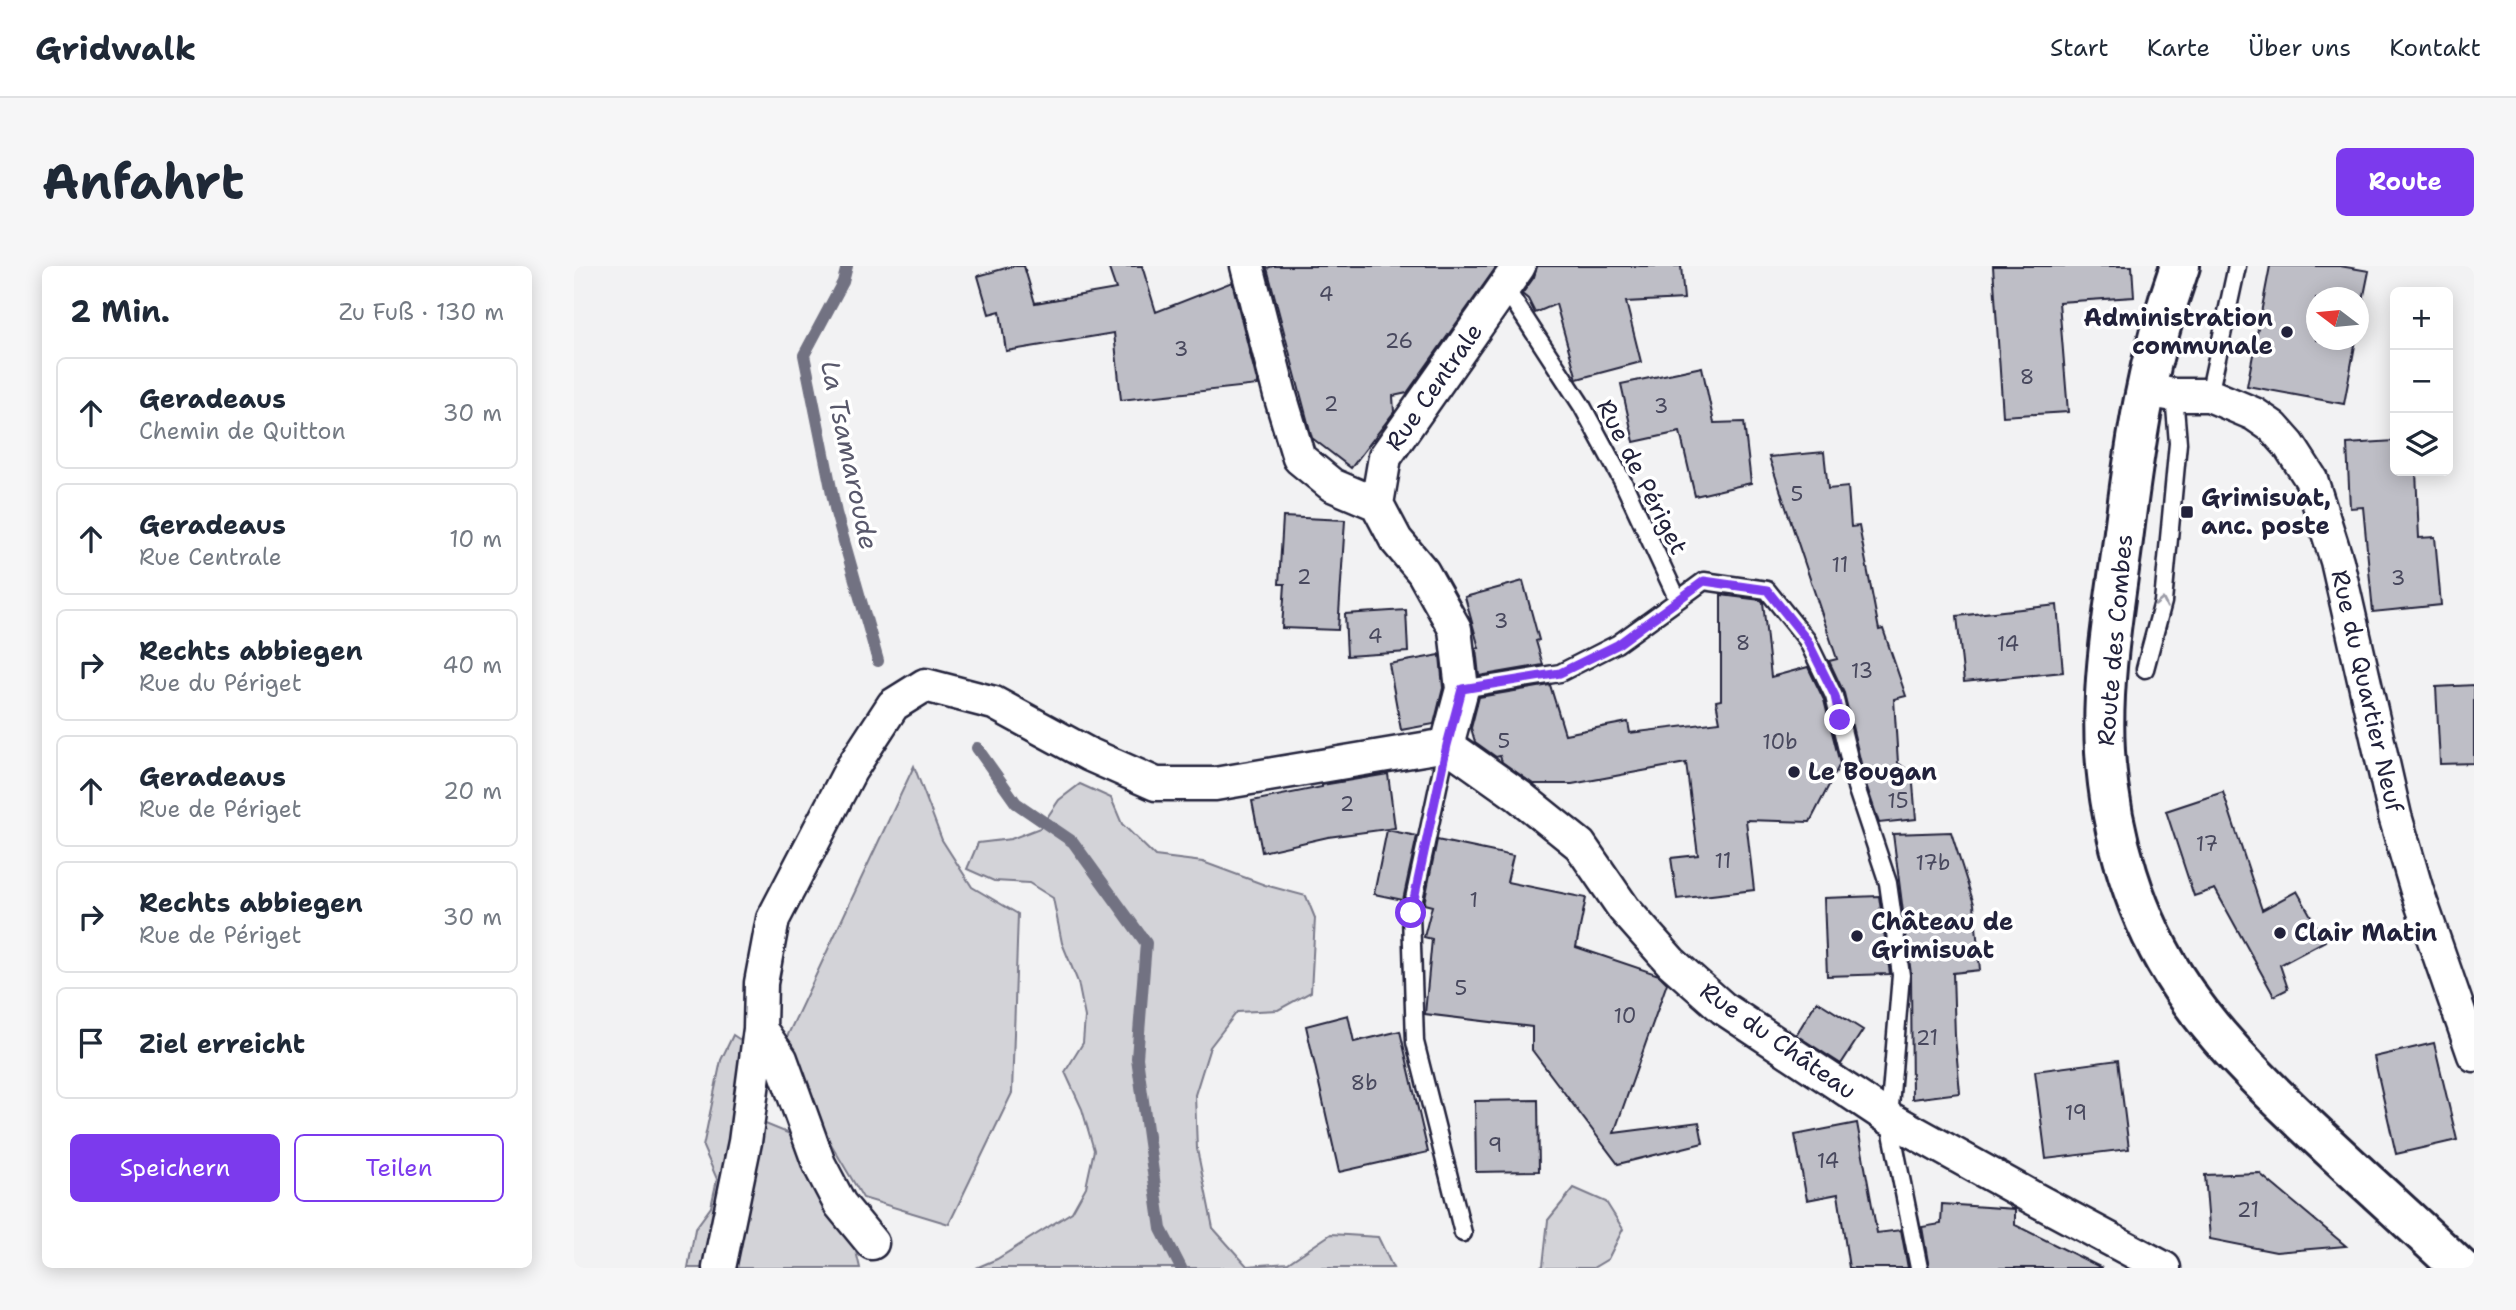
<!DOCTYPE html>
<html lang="de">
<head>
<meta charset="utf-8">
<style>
  body { margin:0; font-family:"Shantell Sans",sans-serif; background:#f6f6f7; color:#1f2937 }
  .controls { position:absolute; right:21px; top:21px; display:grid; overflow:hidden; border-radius:10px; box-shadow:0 4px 18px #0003 }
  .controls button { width:63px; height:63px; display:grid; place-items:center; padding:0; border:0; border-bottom:2px solid #e0e1e3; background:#fff; color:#1f2937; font:35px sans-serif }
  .compass { position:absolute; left:1732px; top:21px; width:63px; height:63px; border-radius:50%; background:#fff; box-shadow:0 4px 18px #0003; rotate:286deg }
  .stop { position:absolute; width:21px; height:21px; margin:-16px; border:5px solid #7c3aed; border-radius:50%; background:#fff }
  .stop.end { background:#7c3aed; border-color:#fff; box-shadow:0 2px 7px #0008 }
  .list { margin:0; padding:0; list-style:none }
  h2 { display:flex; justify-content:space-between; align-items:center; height:91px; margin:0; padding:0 28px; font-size:30px }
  h2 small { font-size:23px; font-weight:400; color:#747a83 }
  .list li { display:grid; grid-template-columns:46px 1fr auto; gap:21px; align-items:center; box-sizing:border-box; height:112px; margin:0 14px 14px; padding:0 14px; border:2px solid #e0e1e3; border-radius:10px }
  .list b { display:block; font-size:26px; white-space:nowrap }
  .list p { margin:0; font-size:23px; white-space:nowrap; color:#747a83 }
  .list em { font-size:23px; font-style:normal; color:#747a83 }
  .actions { display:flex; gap:14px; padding:21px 28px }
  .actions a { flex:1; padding:16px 0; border:2px solid #7c3aed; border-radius:10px; text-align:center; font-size:24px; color:#7c3aed }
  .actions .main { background:#7c3aed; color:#fff }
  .icon { flex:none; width:38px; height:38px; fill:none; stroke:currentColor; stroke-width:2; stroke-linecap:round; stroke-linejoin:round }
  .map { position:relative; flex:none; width:1900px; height:1002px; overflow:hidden; border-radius:10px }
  header { display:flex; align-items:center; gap:42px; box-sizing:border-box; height:98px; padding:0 35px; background:#fff; border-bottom:2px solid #e0e1e3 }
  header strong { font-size:33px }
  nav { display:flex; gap:38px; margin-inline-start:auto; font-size:24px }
  .intro { display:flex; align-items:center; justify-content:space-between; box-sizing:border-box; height:168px; padding:0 42px }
  h1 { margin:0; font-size:49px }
  .button { padding:18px 32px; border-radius:10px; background:#7c3aed; color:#fff; font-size:24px; font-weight:700 }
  main { display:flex; gap:42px; padding:0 42px }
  aside { flex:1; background:#fff; border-radius:10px; box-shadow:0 4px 18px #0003 }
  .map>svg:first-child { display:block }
  .green { fill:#d3d3d8; stroke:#7a7a8a; stroke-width:2 }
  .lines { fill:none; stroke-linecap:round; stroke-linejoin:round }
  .stream { stroke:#727282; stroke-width:12 }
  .building { fill:#bebec6; stroke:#22223b; stroke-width:2 }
  .lane-casing { stroke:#22223b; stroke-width:21 }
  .street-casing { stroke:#22223b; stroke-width:37 }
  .secondary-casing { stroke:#22223b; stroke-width:44 }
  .lane { stroke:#fff; stroke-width:16 }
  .street { stroke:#fff; stroke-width:32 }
  .secondary { stroke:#fff; stroke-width:38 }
  .oneway { stroke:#9c9ca7 }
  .route { stroke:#7c3aed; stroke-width:9 }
  .poi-dot { fill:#22223b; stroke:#fff; stroke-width:2.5 }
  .labels { text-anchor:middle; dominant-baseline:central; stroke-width:7; stroke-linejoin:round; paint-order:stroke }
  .number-label { font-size:21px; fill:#49495e }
  .poi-label { font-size:24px; font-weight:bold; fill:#22223b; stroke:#fff; text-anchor:start }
  .street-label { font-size:24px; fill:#22223b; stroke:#fff }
  .water-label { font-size:26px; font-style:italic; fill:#58586b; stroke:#fff }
</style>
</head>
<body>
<header>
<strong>Gridwalk</strong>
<nav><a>Start</a><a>Karte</a><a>Über uns</a><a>Kontakt</a></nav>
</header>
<div class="intro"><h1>Anfahrt</h1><a class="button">Route</a></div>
<main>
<aside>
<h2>2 Min.<small>Zu Fuß · 130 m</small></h2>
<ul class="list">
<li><svg class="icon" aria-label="ahead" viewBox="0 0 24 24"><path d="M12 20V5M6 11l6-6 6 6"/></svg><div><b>Geradeaus</b><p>Chemin de Quitton</p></div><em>30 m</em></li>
<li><svg class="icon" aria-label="ahead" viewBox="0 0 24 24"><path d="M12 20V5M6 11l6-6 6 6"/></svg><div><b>Geradeaus</b><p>Rue Centrale</p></div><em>10 m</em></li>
<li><svg class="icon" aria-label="right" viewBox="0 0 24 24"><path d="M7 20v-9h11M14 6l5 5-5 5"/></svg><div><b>Rechts abbiegen</b><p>Rue du Périget</p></div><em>40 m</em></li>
<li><svg class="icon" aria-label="ahead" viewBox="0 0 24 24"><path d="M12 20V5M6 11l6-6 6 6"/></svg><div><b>Geradeaus</b><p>Rue de Périget</p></div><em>20 m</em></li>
<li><svg class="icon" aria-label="right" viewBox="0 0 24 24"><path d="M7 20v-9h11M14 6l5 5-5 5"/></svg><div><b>Rechts abbiegen</b><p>Rue de Périget</p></div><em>30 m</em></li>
<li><svg class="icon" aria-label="arrive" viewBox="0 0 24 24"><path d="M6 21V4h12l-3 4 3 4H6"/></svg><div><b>Ziel erreicht</b></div></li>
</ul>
<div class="actions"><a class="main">Speichern</a><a>Teilen</a></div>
</aside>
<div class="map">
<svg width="1900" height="1002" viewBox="0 0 1900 1002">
  <rect width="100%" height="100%" fill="#f2f2f3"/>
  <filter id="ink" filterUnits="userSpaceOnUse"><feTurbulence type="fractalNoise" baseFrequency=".0143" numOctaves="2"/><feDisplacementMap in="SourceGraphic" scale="14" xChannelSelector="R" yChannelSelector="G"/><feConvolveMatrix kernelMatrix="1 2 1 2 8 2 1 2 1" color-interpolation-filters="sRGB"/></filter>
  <g filter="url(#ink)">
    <path class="green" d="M340,500L368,574L398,621L444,648L438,827L375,958L289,932L238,846L211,775Z
      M506,518L537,532L548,558L581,590L629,596L691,619L732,630L741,652L737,726L704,744L663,746L636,781L621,829L623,883L639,962L673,1000L714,997L757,968L804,971L819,1002H402L423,993L498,946L512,921L520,884L508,843L491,806L509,777L511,751L504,716L488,677L479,632L455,617L420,615L393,603L404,577L437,573L466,562L485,534Z
      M159,769L171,777L184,855L226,872L277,964L286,1002H114L121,963L137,941L143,913L129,881L147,794Z
      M1000,922L1032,936L1049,963L1034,993L1019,1002H964L969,1000L974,954Z"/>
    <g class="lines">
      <path class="stream" d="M273,0L269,16L230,89L262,247L304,395
        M403,482L442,537L499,576L572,677L563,792L587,963L607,1002"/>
    </g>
    <path class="building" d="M439,0H450L461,37L542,23L534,0H568L582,46L658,16L684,119L547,134L540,67L432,85L426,45L415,48L404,10Z
      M699,0H923L833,127L819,130L820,146L777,202L738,172L693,2Z
      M963,0H1107L1110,33L1052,36L1067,96L1003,113L982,38L961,47L954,33L948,28L960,11Z
      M1419,0H1558L1560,31L1485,36L1494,146L1429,150Z
      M1696,0H1766L1795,5L1784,59V32H1742V74H1782L1770,138L1673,120Z
      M1128,101L1140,157L1170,156L1177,217L1121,230L1106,166L1060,176L1047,118Z
      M1821,175V205H1842L1845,272L1861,271L1867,339L1799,346L1789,241L1776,242L1773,178Z
      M1250,186L1254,223L1274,221L1277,261L1285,260L1305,364L1309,363L1332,430L1320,433L1324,497L1338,507L1342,553L1305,557L1292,518L1270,427L1255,395L1263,393L1195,191Z
      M709,251L771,254L764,364L708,362L711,318H705Z
      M949,315L965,374L962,375L969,399L905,410L902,382H905L891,331Z
      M1147,329L1187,334L1189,336L1197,411L1234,401L1250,434L1266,498L1236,556L1172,554L1180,624L1103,633L1097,592L1124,589L1112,497L998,518H959L928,496L926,490L922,491L901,476L897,462L905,431L976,419L991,468L1054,456L1056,467L1146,456L1142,435L1147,434Z
      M1483,339L1489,406L1390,416L1383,350Z
      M832,344L834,386L773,390L771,348Z
      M866,389L869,422L860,458L827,464L815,398Z
      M1900,419V497L1866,498L1862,421Z
      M814,508L821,562L754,571L688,586L678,535L748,521V519Z
      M1649,526L1688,644L1723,625L1751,675L1706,699L1714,723L1700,730L1641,623L1620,630L1592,545Z
      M813,564L843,570L829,634L800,628Z
      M1377,566L1400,638L1406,704L1379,707L1381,770L1386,827L1338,833L1337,708L1319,568Z
      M863,574L939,590L933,616L1012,632L1002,681L1085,709L1093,717L1040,867L1125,856L1129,877L1044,898L958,784V761L851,748L858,673L850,671L858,640L850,638Z
      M1305,630L1316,708L1253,710L1250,632Z
      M1243,735L1289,764L1267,798L1222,769Z
      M774,749L780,776L826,765L854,886L765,906L732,760Z
      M1860,777L1883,874L1822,888L1800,791Z
      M1544,794L1555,883L1472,893L1461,805Z
      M964,834L965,905L902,906L901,835Z
      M1283,857L1303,967L1327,964L1334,1002H1275L1264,928L1233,934L1221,869Z
      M1685,907L1772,980L1702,986L1636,973L1631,909Z
      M1368,938L1441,943V959L1528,1002H1355L1348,961L1367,958Z"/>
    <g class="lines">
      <g class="lane-casing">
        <path id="lane" d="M930,20L1008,140L1049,216L1104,334L1130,315L1193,324L1233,374L1260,430L1282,521L1314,617L1327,709L1315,852L1345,1002
          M1635,129L1663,0
          M1571,403L1589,336L1604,177L1600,129
          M888,423L986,407L1043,378L1104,334
          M873,479L837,647L841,776L889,967"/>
      </g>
      <g class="street-casing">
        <path id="street" d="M673,0L706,129L725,192L758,219L803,238
          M1570,124L1600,129H1635L1680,148L1699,161L1715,179L1737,213L1763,295L1821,550L1843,625L1900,789
          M873,479L945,530L1006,579L1050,643L1097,696L1149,742L1315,852L1459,932L1590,1002
          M873,479L888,423L881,363L849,306L822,274L803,238L811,191L945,0
          M298,977L266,938L245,898L207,793L186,763L187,717L199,653L276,505L319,439L351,419L420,437L514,488L582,518H641L873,479
          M145,1002L171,876L186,763"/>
      </g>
      <g class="secondary-casing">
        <path id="secondary" d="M1606,0C1573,93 1561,176 1549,274C1540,343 1527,415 1531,485C1536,567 1561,653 1608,722C1638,767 1675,804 1714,842C1770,896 1829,948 1886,1002"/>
      </g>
      <use href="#lane" class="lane"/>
      <use href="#street" class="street"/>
      <use href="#secondary" class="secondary"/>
    </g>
    <defs><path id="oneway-chevron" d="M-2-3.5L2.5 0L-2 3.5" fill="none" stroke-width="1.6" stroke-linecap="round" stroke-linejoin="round" transform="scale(1.75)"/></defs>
    <use class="oneway" href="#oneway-chevron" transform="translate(1588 337) rotate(-79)"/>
  </g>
  <g class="lines" filter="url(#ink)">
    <path class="route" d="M837,647L873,479L888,423L986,407L1043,379L1130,315L1193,324L1233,374L1261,430L1266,454"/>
  </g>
  <g class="poi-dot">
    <circle cx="1713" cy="66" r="7"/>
    <rect x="1606" y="239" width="14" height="14" rx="3.5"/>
    <circle cx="1220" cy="506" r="7"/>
    <circle cx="1706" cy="667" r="7"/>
    <circle cx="1283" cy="670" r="7"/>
  </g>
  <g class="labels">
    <g class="number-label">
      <text x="752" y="28">4</text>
      <text x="825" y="75">26</text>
      <text x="607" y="83">3</text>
      <text x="1453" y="111">8</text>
      <text x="757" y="138">2</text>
      <text x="1087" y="140">3</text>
      <text x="1223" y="228">5</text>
      <text x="1266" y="299">11</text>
      <text x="730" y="311">2</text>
      <text x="1824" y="312">3</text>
      <text x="927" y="355">3</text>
      <text x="801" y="370">4</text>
      <text x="1169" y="377">8</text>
      <text x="1434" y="378">14</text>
      <text x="1288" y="405">13</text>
      <text x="930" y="475">5</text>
      <text x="1206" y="476">10b</text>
      <text x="1324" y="535">15</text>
      <text x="773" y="538">2</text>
      <text x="1633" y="578">17</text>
      <text x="1149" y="595">11</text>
      <text x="1359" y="597">17b</text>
      <text x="900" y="634">1</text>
      <text x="887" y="722">5</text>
      <text x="1051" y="750">10</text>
      <text x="1353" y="772">21</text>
      <text x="790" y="817">8b</text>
      <text x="1502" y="847">19</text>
      <text x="921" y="879">9</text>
      <text x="1254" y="895">14</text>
      <text x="1674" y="944">21</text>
    </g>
    <g class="poi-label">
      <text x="1699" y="52" text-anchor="end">Administration<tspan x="1699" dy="28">communale</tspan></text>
      <text x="1627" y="232">Grimisuat,<tspan x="1627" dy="28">anc. poste</tspan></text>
      <text x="1234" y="506">Le Bougan</text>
      <text x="1297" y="656">Château de<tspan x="1297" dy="28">Grimisuat</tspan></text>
      <text x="1720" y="667">Clair Matin</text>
    </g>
    <g class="street-label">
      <text transform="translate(860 121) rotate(-55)">Rue Centrale</text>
      <text transform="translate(1068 211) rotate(63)">Rue de Périget</text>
      <text transform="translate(1541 374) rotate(-85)">Route des Combes</text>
      <text transform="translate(1793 425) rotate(77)">Rue du Quartier Neuf</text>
      <text transform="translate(1204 775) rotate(35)">Rue du Château</text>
    </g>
    <g class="water-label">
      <text transform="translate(276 189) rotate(78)">La Tsamaroude</text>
    </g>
  </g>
</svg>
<div class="controls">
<button>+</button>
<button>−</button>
<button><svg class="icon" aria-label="layers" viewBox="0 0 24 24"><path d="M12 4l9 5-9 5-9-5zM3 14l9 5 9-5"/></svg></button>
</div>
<svg class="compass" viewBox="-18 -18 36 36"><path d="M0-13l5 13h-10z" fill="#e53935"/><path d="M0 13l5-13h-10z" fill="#747a83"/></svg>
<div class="stop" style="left:837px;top:647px"></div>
<div class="stop end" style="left:1266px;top:454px"></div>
</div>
</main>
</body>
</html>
